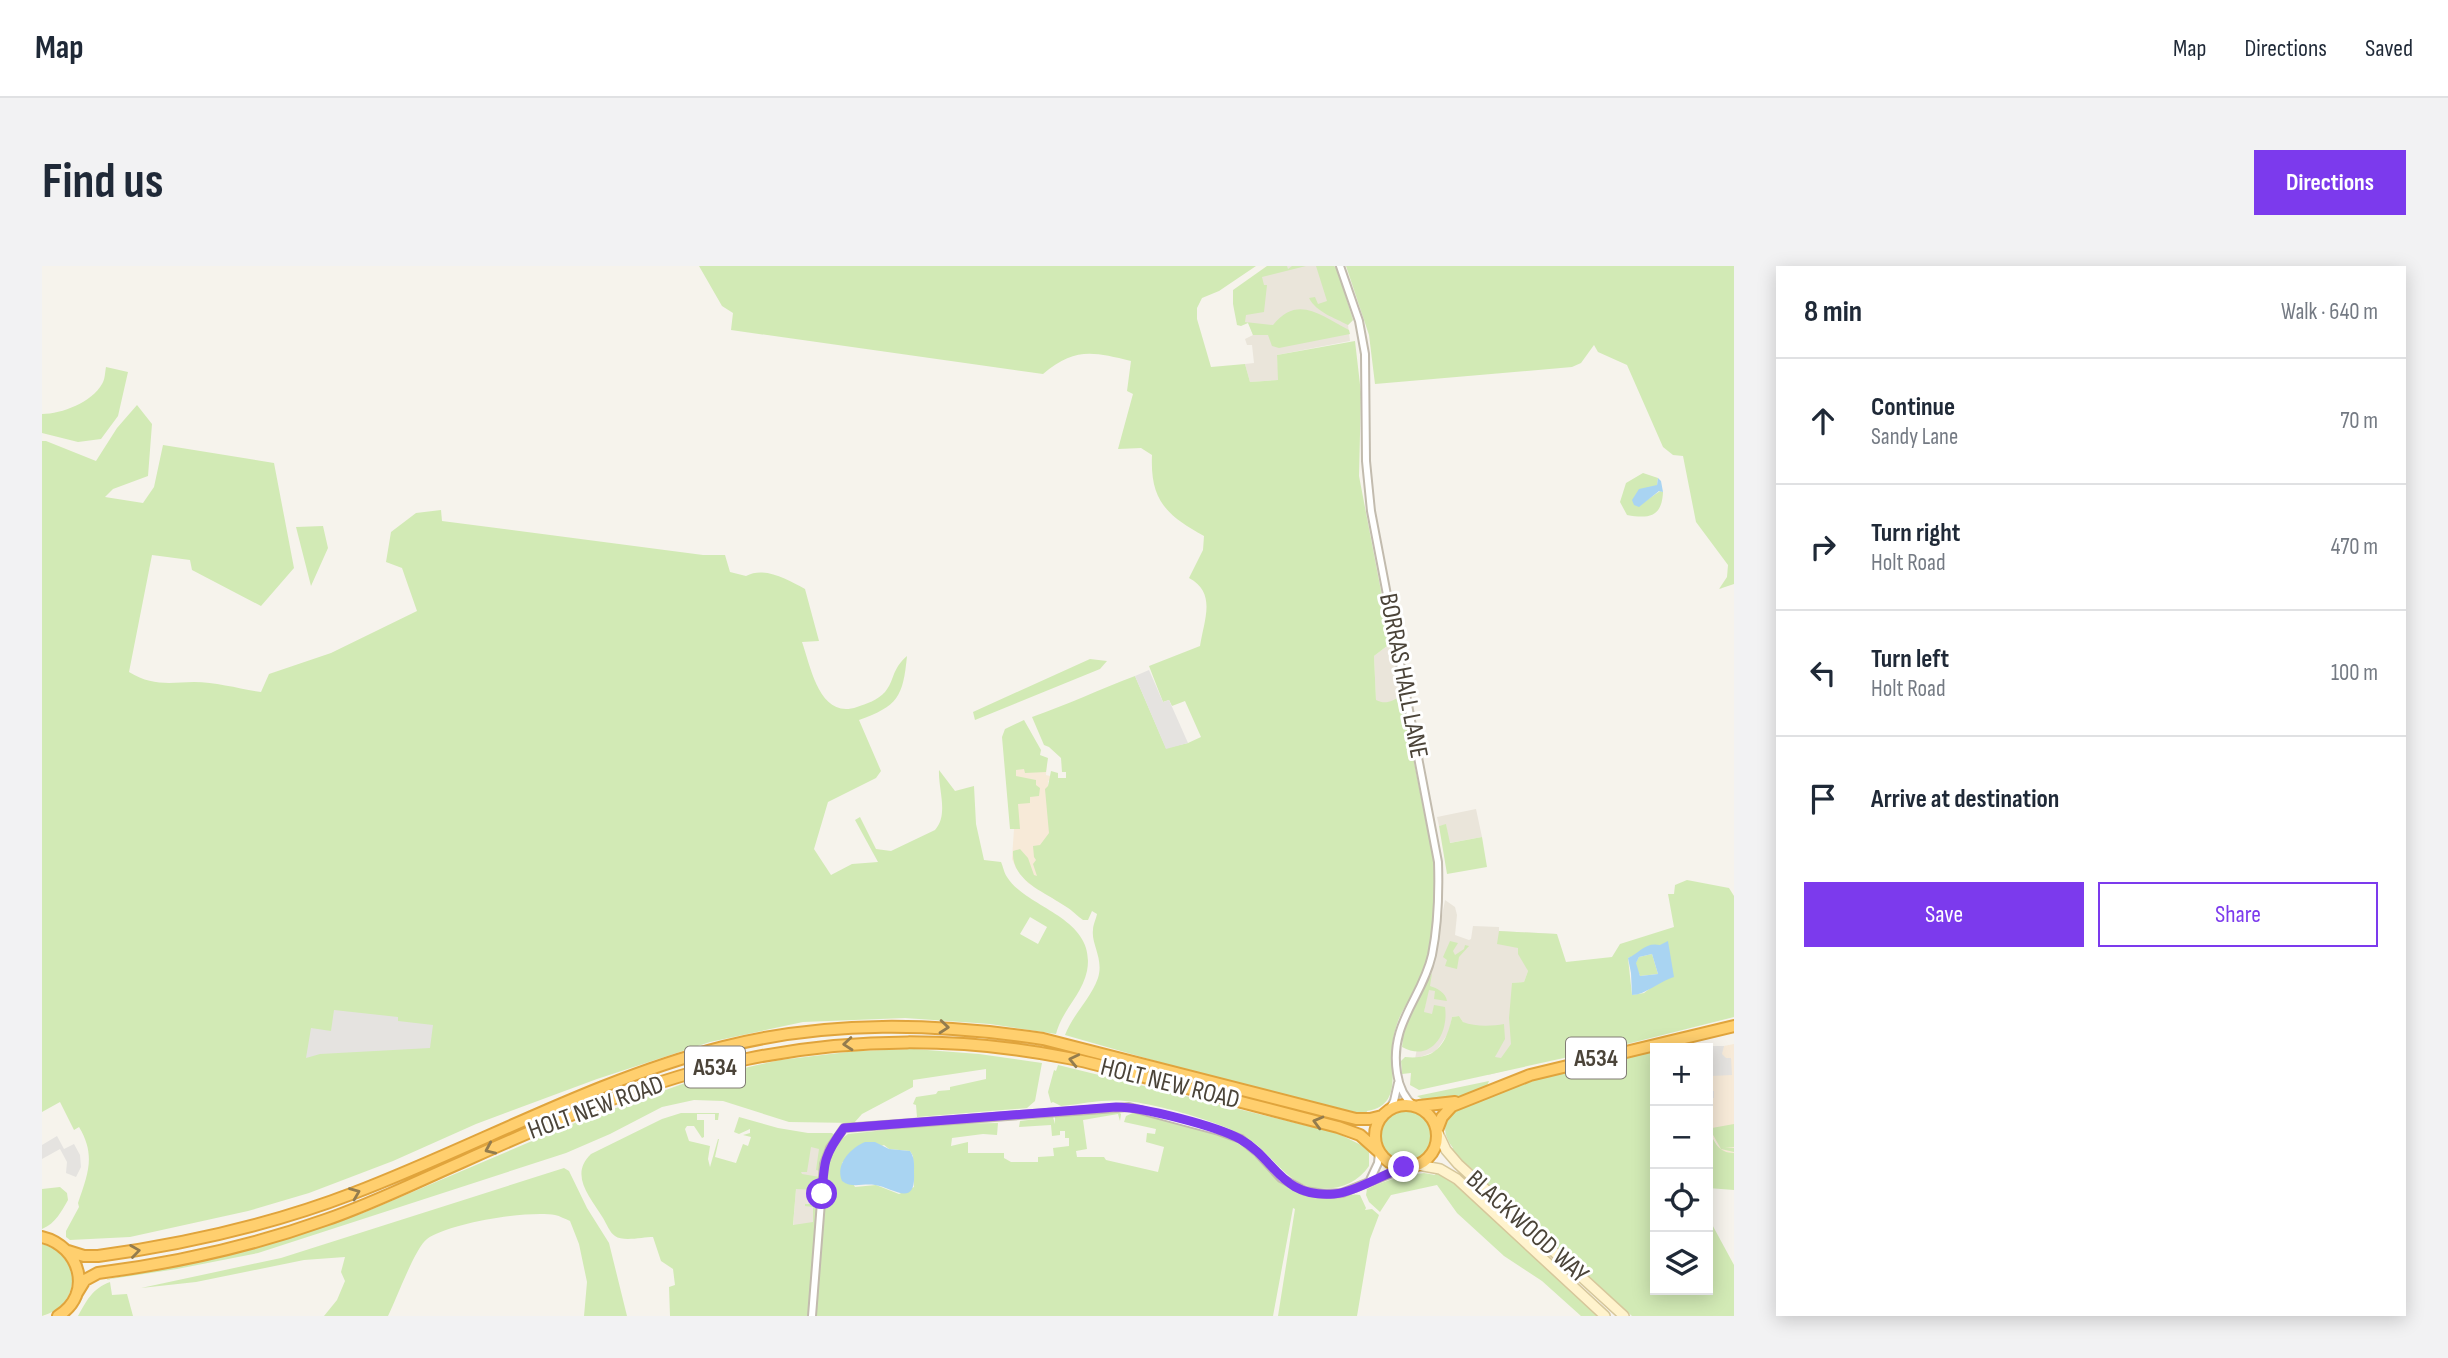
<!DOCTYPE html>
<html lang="en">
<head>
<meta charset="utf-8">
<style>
  body { margin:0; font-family:"Sofia Sans Condensed",sans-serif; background:#f2f2f3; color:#1f2937 }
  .controls { position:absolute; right:21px; bottom:21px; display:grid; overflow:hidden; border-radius:0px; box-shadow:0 4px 18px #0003 }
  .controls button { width:63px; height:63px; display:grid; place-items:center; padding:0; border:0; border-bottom:2px solid #e0e1e3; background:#fff; color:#1f2937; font:35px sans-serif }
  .stop { position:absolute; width:21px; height:21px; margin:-16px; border:5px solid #7c3aed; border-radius:50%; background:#fff }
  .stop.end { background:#7c3aed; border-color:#fff; box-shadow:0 2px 7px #0008 }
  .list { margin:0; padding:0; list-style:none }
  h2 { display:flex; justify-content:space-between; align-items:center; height:91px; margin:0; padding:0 28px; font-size:30px }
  h2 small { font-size:23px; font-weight:400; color:#747a83 }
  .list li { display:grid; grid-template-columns:46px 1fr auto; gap:21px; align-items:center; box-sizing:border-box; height:126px; padding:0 28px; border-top:2px solid #e0e1e3 }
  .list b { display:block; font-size:26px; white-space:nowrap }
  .list p { margin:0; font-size:23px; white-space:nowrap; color:#747a83 }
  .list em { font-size:23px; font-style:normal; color:#747a83 }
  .actions { display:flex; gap:14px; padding:21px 28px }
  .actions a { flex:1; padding:16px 0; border:2px solid #7c3aed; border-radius:0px; text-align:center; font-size:24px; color:#7c3aed }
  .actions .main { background:#7c3aed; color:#fff }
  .icon { flex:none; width:38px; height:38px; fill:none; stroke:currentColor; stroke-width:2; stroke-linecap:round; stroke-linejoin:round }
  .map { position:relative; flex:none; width:1692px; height:1050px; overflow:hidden; border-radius:0px }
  header { display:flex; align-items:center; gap:42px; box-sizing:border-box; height:98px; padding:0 35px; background:#fff; border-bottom:2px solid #e0e1e3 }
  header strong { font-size:33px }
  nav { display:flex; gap:38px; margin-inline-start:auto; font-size:24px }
  .intro { display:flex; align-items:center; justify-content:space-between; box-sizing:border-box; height:168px; padding:0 42px }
  h1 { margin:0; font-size:49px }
  .button { padding:18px 32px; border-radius:0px; background:#7c3aed; color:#fff; font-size:24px; font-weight:700 }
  main { display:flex; gap:42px; padding:0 42px }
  aside { flex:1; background:#fff; border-radius:0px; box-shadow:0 4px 18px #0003 }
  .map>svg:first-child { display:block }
  .residential { fill:#eae5da }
  .commercial { fill:#f7ead8 }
  .green { fill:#d2eab5; fill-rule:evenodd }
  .parking { fill:#e5e3e0 }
  .water { fill:#a9d4f2; fill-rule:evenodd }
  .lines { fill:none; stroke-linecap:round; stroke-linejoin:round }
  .street-casing { stroke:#c2bbae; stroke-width:10 }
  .secondary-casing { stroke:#d6c79b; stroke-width:12 }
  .highway-casing { stroke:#e0a43c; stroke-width:14 }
  .street { stroke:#fff; stroke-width:6 }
  .secondary { stroke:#fff3cd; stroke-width:9 }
  .highway { stroke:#ffcf6e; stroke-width:10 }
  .oneway { stroke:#937c4e }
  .route { stroke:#7c3aed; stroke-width:9 }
  .labels { text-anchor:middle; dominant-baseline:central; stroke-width:6; stroke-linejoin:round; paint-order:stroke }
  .shield { fill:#fff; stroke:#817c74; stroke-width:2 }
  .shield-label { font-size:24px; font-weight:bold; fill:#4b4439 }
  .street-label { font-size:26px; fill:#4b4439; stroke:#fff }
</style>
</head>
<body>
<header>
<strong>Map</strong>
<nav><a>Map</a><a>Directions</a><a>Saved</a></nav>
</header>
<div class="intro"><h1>Find us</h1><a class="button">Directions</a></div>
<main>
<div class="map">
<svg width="1692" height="1050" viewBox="0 0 1692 1050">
  <rect width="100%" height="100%" fill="#f6f3ec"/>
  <path class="residential" d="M1234,0H1294L1311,54L1306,59L1308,75L1235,89L1237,114L1208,116L1203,98L1212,97L1210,79H1205L1203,73L1211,69L1206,56H1200L1205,21Z
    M1349,377L1351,385L1363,449L1334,435L1332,390Z
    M1434,543L1440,571L1407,577L1404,559L1397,560L1395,551Z
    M1403,634L1413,641L1415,649L1413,669L1427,674L1429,673L1431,660L1457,661V665L1515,668L1482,696L1486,705L1482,716L1471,717L1478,737L1470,803L1446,809L1454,788L1421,756L1417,750L1410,751L1407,766L1394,785L1373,793Z
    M758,870L788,874L780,891L775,959L751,961Z"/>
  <path class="commercial" d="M1005,495L1004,509L1008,510V514L1006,515V548L1034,620L1025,641L986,617L974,602L970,593L972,563L966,498Z
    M1692,778V887H1684L1678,884L1666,863V782H1648V780H1682Z"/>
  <path class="green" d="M657,0H1214L1177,25L1160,32L1155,42V53L1169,101L1203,98L1208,116L1236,114L1235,89L1313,75L1319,127L1317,210L1349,377L1332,390L1334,434C1344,439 1350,435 1359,430L1392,597C1394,626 1392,691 1379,716C1371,730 1360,742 1355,758C1352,767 1350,776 1350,785C1349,807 1359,840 1325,845L1324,848L1317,847L1159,808L1023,769C1031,748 1048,734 1056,712C1062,693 1049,678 1051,664C1051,659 1054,653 1055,648L1050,645L1046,654H1041C1035,650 1030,644 1023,640C1003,626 969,615 971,585L978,583L986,592L992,609L995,610L991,598L994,594L992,591L991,580L998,579L1007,567L1003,523L1006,520L1009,505L1016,507V512H1024V506H1020L1019,492L1007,481L1002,479L990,451C1025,439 1058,423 1093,410L1124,482L1146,477L1159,471L1143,435L1130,440L1127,434L1121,436L1107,400L1158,380C1162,354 1175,327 1147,312L1161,284L1162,270C1124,249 1108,234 1110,189L1099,182L1076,183L1091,128L1085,125L1089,95C1051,86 1033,81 1001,108L689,64L691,47L680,40Z
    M1225,0H1245L1246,3L1250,0H1264L1220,11L1222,19H1225L1222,46L1204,49L1203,56L1231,59C1256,28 1279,50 1307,64L1308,68L1237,82L1230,80L1226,69H1211L1206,57L1199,60L1195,59L1191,38V24Z
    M1274,0H1292L1295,3L1311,54L1306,59C1293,52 1274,46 1267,32L1273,31L1276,38L1285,35Z
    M1304,0H1692V318L1677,323L1685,311L1686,299L1654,256L1641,190L1631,189L1621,181L1585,99L1556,86L1552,79L1539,97L1530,101L1333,118L1327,69Z
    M64,101L86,106L76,150L59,173L36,176L0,167V148C20,148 50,136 60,118C63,114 63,106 64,101Z
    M95,139L110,158L106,210L71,223L63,231L101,237L112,221L121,179L232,197L252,302L219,340L150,304L148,294L110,289L87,406C110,420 126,417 152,416C174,416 198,423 219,426L227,408L289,387L375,345L360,302L344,296L349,266L374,247L399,244L400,255L661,289H683L688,306L704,310C723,300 746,314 763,323L777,375L760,376C769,402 778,454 815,441C824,438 836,434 843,426C853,414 849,404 865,390C861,431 856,440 817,454L839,505L834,512L786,536L772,583L789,609L810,598L836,596L813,554L818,551L834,583L849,585L893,564C907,549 896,523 897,504L913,525L932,520L934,558L942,594L959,596C961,600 962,607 965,611C985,643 1055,651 1045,705C1040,729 1020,744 1014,768L948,758L863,752L761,756L668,776L555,813L434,858L351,895L267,927L206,945L88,971L28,974L24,971V965L37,941L36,937C46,908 54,889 37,861L32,864L18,836L0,846V175H4L54,195L75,162ZM988,651L1005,661L996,678L978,668Z
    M1601,207L1616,212L1615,219L1602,236L1618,225L1621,226C1620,251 1607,253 1585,249L1578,236L1584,217Z
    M281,260L286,282L269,320L254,261Z
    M1048,393L1065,395L1058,403L933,454L931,446Z
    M982,454L999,484L998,489L1006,492L1004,506L983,507L982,503L974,504V510L994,514V519L998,522L997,530L988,531V537L976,538L978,563H968L960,471L963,463Z
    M1404,558L1408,577L1440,571L1445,601L1405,608L1397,560Z
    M1645,614L1687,622L1692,630V751L1581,779L1377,824L1368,819L1369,807L1360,808L1359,795L1363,791C1394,794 1404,779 1410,751L1417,750L1421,756C1433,761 1451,760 1462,758L1463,773L1453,791L1459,792L1469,778L1467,752L1470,717L1482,716L1486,705L1476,688V682L1455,678L1457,665L1515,668L1524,696L1570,691L1578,678L1632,661L1626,628H1632L1633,619ZM1618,679L1616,716L1602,727L1590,729L1586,692Z
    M1408,675L1416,677L1411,685L1413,689L1422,683L1423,679L1427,680L1417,691L1415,703L1403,700L1405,694L1401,691Z
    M1610,688L1616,708L1598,710L1593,698L1597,691Z
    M1390,707L1388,720C1395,722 1404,727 1405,735L1392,733L1393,725L1387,724L1382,746L1390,748L1392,739L1403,741C1407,768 1389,797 1360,781L1362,763L1367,749Z
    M872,783L937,788L1000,797L993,835L985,842L875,851L874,839L871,838L874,831L894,828L896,825L908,824V821L944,813V803L871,814V821L820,848L812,857L747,856L681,835L652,834L620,841L568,868L524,887L216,987L135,1003L62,1014L218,981L321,947L530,858L654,813L738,794L814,785Z
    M1613,786V1024H1666V951L1692,999V1050H1590L1409,884L1411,882C1401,869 1399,855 1414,845L1494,810Z
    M1016,799L1295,867L1321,880L1327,886V900C1314,920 1288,927 1265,920C1241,911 1230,890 1211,876C1189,858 1112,837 1083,835C1062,833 1040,838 1019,840L1011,836L1009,837L1006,826L1012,804L1014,805Z
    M1447,815L1445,820L1421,829L1397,835L1396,832L1380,833L1375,830Z
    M1337 870a27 27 0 1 1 54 0a27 27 0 1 1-54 0Z
    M1076,845L1079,848L1078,855L1076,848L1041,854L1045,883L1034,885L1035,891H1062L1064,894L1116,906L1122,881L1104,876L1105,867L1113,868L1114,863L1082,856L1084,850L1093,846C1125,855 1170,861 1197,878C1219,892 1231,916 1255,926C1267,931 1279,933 1292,932C1301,931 1310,927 1318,929L1324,942L1323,944L1330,943L1337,949L1328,973L1315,1050H1236L1253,943L1251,942L1231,1050H628L627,1021L633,1019L631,1003L619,995L611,971C601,971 581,976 573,970C568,967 564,957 561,952C548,931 527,909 549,888L620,853L639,847H677L676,854H673V848H655V854H662V871L660,872L652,860H645L643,863L647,875L668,880L666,893L668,901L676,873H677L673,891L694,897L701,878L706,880L709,871L701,869L708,867V863L697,868L692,866L697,851L736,862L766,867H790L792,869L782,883L778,905L774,904L777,883L769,881L765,906H759L760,908L778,911L777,924L754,923L751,959L771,956V941L763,940V938H771L776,935L779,967C784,936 775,889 806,868L900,858L956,857L955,869L941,868L910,872L909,880L926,876V887H962V892L969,896H996V891L1012,890L1011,882L1027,880V872H1023V865H1018V869L1010,870L1009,859L977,861L978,855L1011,851L1013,858V851ZM842,879L847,883L868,885L871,890L872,921L857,928L834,919L813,921L800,897L804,893Z
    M1666,855L1670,862L1692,858V881L1683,882H1692V886L1679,883L1666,860Z
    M1666,863C1673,876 1676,887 1692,887V924L1666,922Z
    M522,902L527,905L545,942L567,977L585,1050H542L545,1016L537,978L528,955C523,953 518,950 513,949C487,944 407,957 385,973C373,982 354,1034 346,1050H282L295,1034L303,1015L299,1006L303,991L262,994L154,1016L99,1022L239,992Z
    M1382,907L1393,909L1394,907L1411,917L1481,979L1555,1050H1539L1500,1015L1462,990L1415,947L1395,919L1349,929L1338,946L1327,936L1324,929L1325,923C1343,914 1362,910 1382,907Z
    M18,921L25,927L26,934C19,946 14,957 0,963V923Z
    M0,978C40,989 40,1039 0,1050Z
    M68,1016L70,1029L85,1028L91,1050H36C45,1034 50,1023 68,1016Z"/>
  <path class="parking" d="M1107,404L1121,436L1127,434L1146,477L1124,483L1093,410Z
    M292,744L356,751V755L391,759L388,782L278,788L264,792L269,762L289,765Z
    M1648,780H1682L1680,788L1684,792H1689L1690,809L1669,810V825H1672V832H1666V782H1648Z
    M15,870L22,883L32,878L38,889L39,901L34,911L24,907L25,896L18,883L0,893V879Z"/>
  <path class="water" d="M1616,212L1619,215L1621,226L1617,225L1597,241L1592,239L1590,234L1597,223L1615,219Z
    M1626,675L1632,711C1616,716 1603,729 1590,729L1589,707L1586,692C1599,686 1603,676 1618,679ZM1610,688L1616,708L1598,710L1594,697L1597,691Z
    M823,876H833L847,883L868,885C873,892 872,899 872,907C874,943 850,921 833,919C820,917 811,923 800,915C793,899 808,882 823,876Z"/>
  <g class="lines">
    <g class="street-casing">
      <path id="street" d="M1298,0L1317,55L1323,88L1324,195L1329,245L1396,596C1397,627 1396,659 1390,689C1380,733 1347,757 1355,807C1357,820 1361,831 1372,840
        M1347,844L1352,835L1356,817
        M1328,914L1336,897L1337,886
        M770,1050L782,898L788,882L802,862L1087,841L1177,865L1199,873L1216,887L1239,912L1263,925L1282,928L1300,927L1362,902"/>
    </g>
    <g class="secondary-casing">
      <path id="secondary" d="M1396,867L1404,884L1416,898L1582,1050
        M1376,899L1398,903L1415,913L1563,1050"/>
    </g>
    <g class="highway-casing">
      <path id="highway" d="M1333 870a31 31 0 1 1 62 0a31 31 0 1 1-62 0Z
        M1377,840L1413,836
        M1395,864L1400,851L1410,840L1488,809L1692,760
        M0,971C38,980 52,1028 16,1050
        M26,985L42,990H56C144,978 229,959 312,927C435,880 552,814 681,781C787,754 894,757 1001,773L1314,853H1328L1340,850
        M35,1027L43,1014L56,1007C133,997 210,980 283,954C330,938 374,916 420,896C511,855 606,814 705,793C810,771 921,771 1026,792C1056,798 1085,807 1114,814C1175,830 1235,845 1296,861L1318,869L1336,885"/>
    </g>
    <use href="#street" class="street"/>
    <use href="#secondary" class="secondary"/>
    <use href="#highway" class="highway"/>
  </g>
  <defs><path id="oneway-chevron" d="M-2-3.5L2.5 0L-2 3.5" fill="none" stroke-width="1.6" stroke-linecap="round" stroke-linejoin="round" transform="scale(1.75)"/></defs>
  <g class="oneway">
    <use href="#oneway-chevron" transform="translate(902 761) rotate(5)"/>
    <use href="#oneway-chevron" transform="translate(806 778) rotate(175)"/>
    <use href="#oneway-chevron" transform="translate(1032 794) rotate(-167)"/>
    <use href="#oneway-chevron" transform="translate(1276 856) rotate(-165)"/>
    <use href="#oneway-chevron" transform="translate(448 883) rotate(156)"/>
    <use href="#oneway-chevron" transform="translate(313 927) rotate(-22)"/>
    <use href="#oneway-chevron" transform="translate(93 985) rotate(-8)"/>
  </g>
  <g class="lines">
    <path class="route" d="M780,928C782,896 782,889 802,862L1074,841C1101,841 1174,860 1198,873C1235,894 1238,932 1292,928C1313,926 1340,909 1362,901"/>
  </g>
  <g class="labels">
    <g class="shield">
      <rect x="1524" y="771.5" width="60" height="41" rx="5"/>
      <rect x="643" y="780.5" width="60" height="41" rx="5"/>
    </g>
    <g class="shield-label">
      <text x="1554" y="792">A534</text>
      <text x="673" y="801">A534</text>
    </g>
    <g class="street-label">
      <text transform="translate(1361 410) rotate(79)">BORRAS HALL LANE</text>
      <text transform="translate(1128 818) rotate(14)">HOLT NEW ROAD</text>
      <text transform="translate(554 842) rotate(-20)">HOLT NEW ROAD</text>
      <text transform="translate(1485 961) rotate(42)">BLACKWOOD WAY</text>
    </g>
  </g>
</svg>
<div class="controls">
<button>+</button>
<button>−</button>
<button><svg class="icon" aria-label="locate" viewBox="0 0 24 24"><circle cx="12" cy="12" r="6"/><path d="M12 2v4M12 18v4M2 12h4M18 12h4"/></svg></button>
<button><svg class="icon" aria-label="layers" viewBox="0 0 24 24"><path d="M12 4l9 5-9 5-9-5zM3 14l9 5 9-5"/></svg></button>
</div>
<div class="stop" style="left:780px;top:928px"></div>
<div class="stop end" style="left:1362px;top:901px"></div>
</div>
<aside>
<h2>8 min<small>Walk · 640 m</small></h2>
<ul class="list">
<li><svg class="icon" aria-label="ahead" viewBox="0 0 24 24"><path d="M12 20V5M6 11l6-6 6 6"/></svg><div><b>Continue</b><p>Sandy Lane</p></div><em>70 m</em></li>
<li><svg class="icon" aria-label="right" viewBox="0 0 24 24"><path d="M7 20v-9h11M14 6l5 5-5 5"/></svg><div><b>Turn right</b><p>Holt Road</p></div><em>470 m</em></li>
<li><svg class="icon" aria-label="left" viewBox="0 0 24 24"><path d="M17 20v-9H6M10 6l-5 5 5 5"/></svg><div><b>Turn left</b><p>Holt Road</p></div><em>100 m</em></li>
<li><svg class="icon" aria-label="arrive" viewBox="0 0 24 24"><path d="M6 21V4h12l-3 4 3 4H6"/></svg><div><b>Arrive at destination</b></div></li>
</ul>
<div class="actions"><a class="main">Save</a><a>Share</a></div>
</aside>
</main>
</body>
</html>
